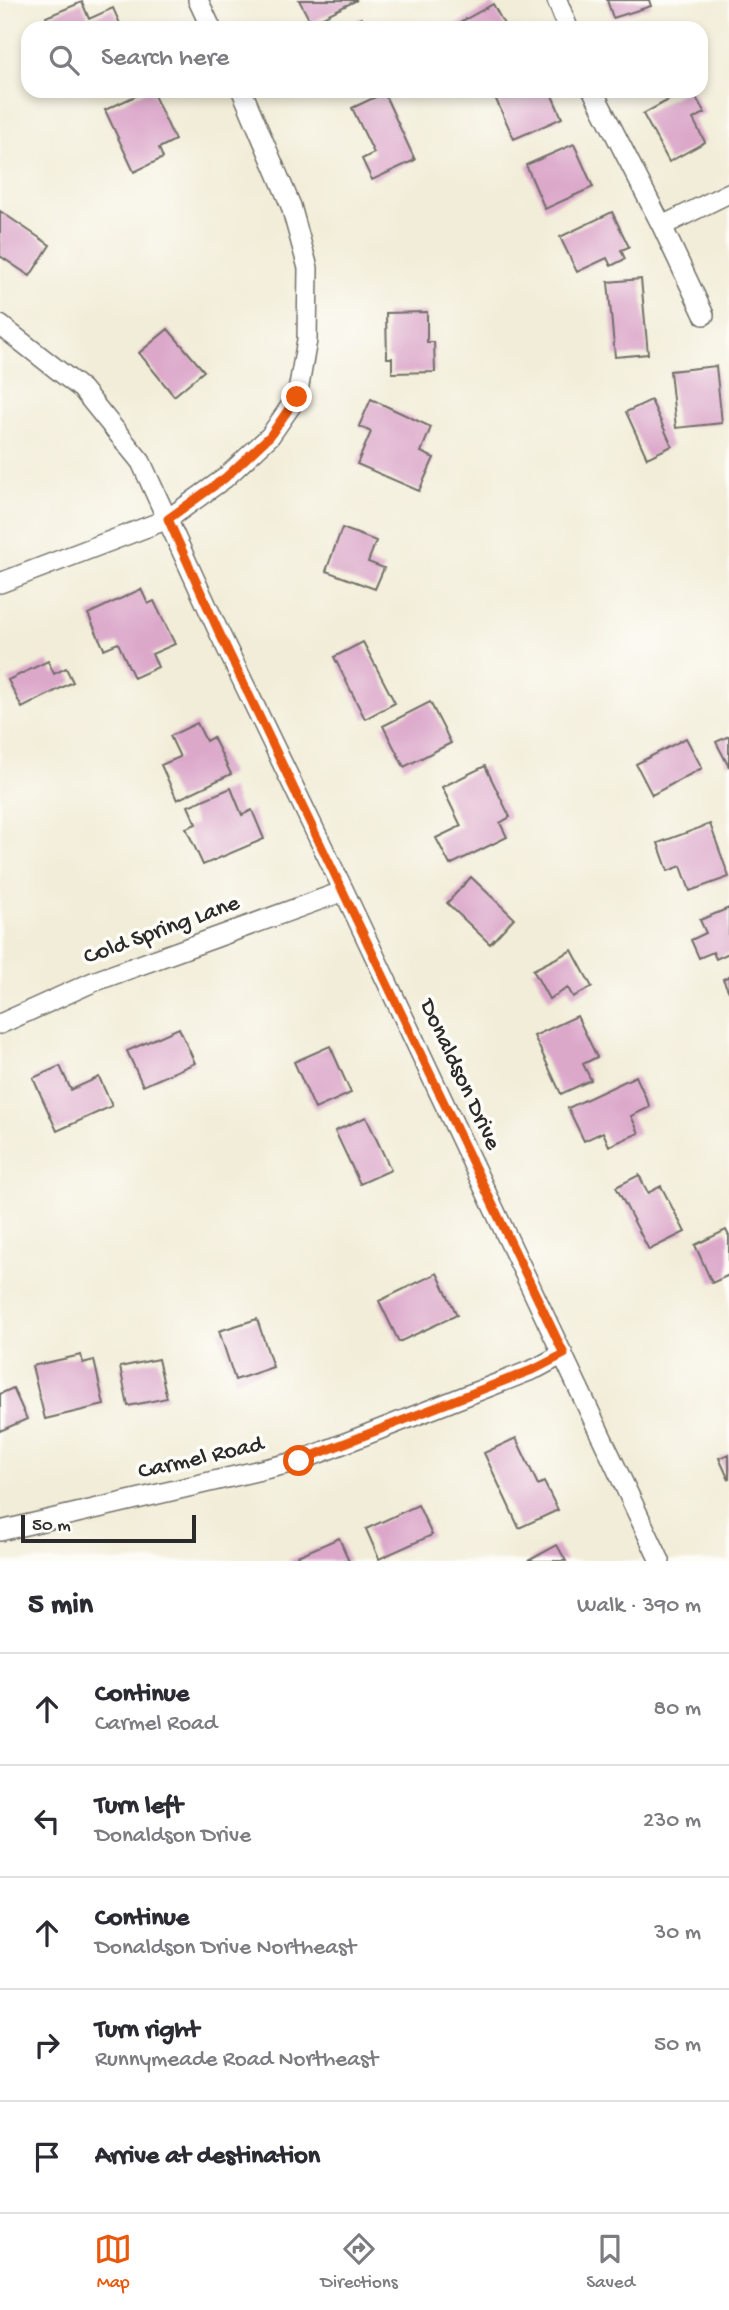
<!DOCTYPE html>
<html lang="en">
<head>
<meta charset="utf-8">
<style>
  body { margin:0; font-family:"Gochi Hand",sans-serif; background:#f2f2f3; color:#2b2b33 }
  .scale { position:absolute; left:21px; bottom:18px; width:175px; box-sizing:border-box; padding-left:7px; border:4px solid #2b2b2b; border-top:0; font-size:19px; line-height:24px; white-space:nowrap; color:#2b2b2b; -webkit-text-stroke:5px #fdfcf7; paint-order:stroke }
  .stop { position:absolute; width:21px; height:21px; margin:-16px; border:5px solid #ea580c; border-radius:50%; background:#fff }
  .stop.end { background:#ea580c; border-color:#fff; box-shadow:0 2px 7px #0008 }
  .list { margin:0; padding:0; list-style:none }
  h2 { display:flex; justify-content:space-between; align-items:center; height:91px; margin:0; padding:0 28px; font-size:30px }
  h2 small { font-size:23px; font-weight:400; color:#7c7c81 }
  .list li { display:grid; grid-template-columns:46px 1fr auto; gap:21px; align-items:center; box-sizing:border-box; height:112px; padding:0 28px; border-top:2px solid #e1e1e2 }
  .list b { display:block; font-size:26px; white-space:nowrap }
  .list p { margin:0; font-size:23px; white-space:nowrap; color:#7c7c81 }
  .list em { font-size:23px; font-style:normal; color:#7c7c81 }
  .icon { flex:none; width:38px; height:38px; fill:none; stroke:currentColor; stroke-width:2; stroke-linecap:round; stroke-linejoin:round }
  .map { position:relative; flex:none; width:729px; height:1561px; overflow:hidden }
  .search { position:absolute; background:#fff; box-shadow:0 4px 10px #0003; left:21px; right:21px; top:21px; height:77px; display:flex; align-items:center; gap:18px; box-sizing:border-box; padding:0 24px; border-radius:21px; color:#7c7c81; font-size:26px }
  .sheet { height:651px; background:#fff }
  nav { display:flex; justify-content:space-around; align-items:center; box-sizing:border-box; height:98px; border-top:2px solid #e1e1e2; background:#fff; font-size:19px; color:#7c7c81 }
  nav a { display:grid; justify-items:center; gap:4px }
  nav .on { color:#ea580c }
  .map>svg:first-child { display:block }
  .building { fill:#dca8ca }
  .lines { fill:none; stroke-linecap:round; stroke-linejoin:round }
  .minor-casing { stroke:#716f68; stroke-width:22 }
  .minor { stroke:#fff; stroke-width:19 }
  .route { stroke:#ea580c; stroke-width:9 }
  .labels { text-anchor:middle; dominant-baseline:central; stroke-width:7; stroke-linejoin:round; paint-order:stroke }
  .street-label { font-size:24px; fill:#2b2b2b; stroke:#fdfcf7 }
</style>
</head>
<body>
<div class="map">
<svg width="729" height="1561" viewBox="0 0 729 1561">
  <rect width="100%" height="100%" fill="#fdfcf7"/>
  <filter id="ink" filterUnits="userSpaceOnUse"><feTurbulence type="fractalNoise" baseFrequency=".0143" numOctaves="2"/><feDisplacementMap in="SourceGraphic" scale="14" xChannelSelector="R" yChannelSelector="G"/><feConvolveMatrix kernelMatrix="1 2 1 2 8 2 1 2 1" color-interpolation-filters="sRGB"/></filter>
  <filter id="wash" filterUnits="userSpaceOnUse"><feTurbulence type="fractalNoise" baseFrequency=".00686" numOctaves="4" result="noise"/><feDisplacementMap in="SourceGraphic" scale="28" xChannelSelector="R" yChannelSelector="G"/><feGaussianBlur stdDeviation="1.57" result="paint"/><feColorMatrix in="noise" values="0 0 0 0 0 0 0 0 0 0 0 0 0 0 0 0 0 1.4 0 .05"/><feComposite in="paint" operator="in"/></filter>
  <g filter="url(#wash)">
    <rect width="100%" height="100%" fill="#f2edd8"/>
    <g id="blocks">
      <path class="building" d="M299,0H357L311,23Z
        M607,0H649L651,6L613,18Z
        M82,2L89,19L113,8L122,28H51L46,17Z
        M493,4L506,28H457L455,25Z
        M361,18L365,28H339Z
        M146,91H152L175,140L159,148L163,158L134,172L105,110Z
        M499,91H550L562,118L514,139L493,93Z
        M685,91H692L705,113L693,119L705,142L669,162L643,114Z
        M384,93L415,160L372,180L362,159L374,153L352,108Z
        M574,144L593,187L545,209L526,165Z
        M0,211L50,245L30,276L0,256Z
        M612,212L629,247L621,250L625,259L611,266L607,258L577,272L560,237Z
        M641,279L648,354L615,357L608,282Z
        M427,312V342H434L435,372L392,373V358H387L386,313Z
        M168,329L204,371L174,396L139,353Z
        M716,366L722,423L676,428L670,371Z
        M371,399L431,427L421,452L434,458L419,491L357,464L371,432L359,426Z
        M651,400L672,446L647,458L626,412Z
        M342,528L376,541L368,562L384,568L375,589L326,571Z
        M141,589L148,604L154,601L175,644L152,654L158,667L134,678L118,643L104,649L88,614Z
        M363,642L395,703L365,719L334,657Z
        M48,661L54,674L66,668L73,682L22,708L8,680Z
        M430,702L451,743L404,767L383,726Z
        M197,723L206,741L213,737L231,774L177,800L161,765L180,757L170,736Z
        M729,736V767L716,742Z
        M686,738L702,768L652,795L636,764Z
        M485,766L510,817L500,823L507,837L450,865L436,838L461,826L442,787Z
        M231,788L242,815L252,810L264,839L203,865L186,828L196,824L188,806Z
        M710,824L729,877L690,891L681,866L668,871L658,843Z
        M471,877L514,918L490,944L447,903Z
        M729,908V953L716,959L713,952L699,958L691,940L706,933L700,920Z
        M572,950L592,987L573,997L568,988L549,999L533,970Z
        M729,976V992L723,979Z
        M577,1016L597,1057L583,1064L591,1080L561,1094L534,1036Z
        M179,1028L195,1063L143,1086L127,1051Z
        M330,1046L351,1093L315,1109L294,1062Z
        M60,1066L71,1090L99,1077L112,1106L57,1131L33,1078Z
        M636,1076L650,1107L631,1116L639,1133L609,1146L603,1132L584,1141L568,1108Z
        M366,1117L391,1170L360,1184L335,1131Z
        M639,1175L648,1193L661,1186L685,1232L649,1250L616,1187Z
        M726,1230L729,1236V1275L712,1283L695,1245Z
        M437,1273L457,1315L399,1342L379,1301Z
        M257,1319L273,1367L235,1380L219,1331Z
        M81,1355L83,1363L94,1360L104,1405L45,1419L32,1366Z
        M158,1359L167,1398L128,1406L120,1367Z
        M13,1388L27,1419L0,1431V1394Z
        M516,1438L538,1485L544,1482L558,1510L519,1528L484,1453Z
        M729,1454V1480L719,1458Z
        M418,1505L432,1535L379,1559L366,1529Z
        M339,1538L349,1561H286Z
        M557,1545L566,1561H528Z"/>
    </g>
  </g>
  <g filter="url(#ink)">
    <use href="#blocks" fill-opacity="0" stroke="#716f68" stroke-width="2"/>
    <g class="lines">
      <g class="minor-casing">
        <path id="minor" d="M198,0L211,28
          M557,0L568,28
          M593,91L662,226L729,193
          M662,226L704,315
          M0,325L82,389L141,462L217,628L344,891L660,1561
          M0,583L168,519L225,478L270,436L297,397L307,340L308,268L291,206L242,91
          M0,1024L93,982L344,891
          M0,1531L299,1461L537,1368L563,1354"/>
      </g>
      <use href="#minor" class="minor"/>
    </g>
  </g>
  <g class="lines" filter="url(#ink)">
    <path class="route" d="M297,397L270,436L225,478L168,519L217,628L564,1354L537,1368L299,1461"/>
  </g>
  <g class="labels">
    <g class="street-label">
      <text transform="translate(162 931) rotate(-20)">Cold Spring Lane</text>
      <text transform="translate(459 1075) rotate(65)">Donaldson Drive</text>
      <text transform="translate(201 1459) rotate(-13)">Carmel Road</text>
    </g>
  </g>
</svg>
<div class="scale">50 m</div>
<div class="stop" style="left:299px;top:1461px"></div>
<div class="stop end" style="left:297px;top:397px"></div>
<div class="search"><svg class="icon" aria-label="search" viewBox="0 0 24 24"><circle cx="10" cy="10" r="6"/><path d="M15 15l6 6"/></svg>Search here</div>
</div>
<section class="sheet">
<h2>5 min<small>Walk · 390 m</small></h2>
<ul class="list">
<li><svg class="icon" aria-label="ahead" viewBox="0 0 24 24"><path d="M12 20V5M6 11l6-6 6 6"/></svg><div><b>Continue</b><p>Carmel Road</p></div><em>80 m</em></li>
<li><svg class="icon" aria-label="left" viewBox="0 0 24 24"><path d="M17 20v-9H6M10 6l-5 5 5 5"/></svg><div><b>Turn left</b><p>Donaldson Drive</p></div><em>230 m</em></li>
<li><svg class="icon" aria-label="ahead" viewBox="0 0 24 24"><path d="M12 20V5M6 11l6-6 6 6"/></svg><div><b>Continue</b><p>Donaldson Drive Northeast</p></div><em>30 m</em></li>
<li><svg class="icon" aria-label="right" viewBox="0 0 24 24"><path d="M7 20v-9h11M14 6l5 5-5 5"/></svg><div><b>Turn right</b><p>Runnymeade Road Northeast</p></div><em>50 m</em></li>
<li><svg class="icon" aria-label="arrive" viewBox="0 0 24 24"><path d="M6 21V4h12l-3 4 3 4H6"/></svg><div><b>Arrive at destination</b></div></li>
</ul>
</section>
<nav>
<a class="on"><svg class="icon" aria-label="map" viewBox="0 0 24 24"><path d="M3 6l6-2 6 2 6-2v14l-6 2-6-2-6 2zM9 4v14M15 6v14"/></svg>Map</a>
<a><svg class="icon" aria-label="directions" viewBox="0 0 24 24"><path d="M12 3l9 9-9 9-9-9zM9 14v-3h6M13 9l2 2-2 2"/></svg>Directions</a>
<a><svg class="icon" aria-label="saved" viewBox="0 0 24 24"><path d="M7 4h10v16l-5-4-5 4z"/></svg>Saved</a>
</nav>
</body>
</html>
